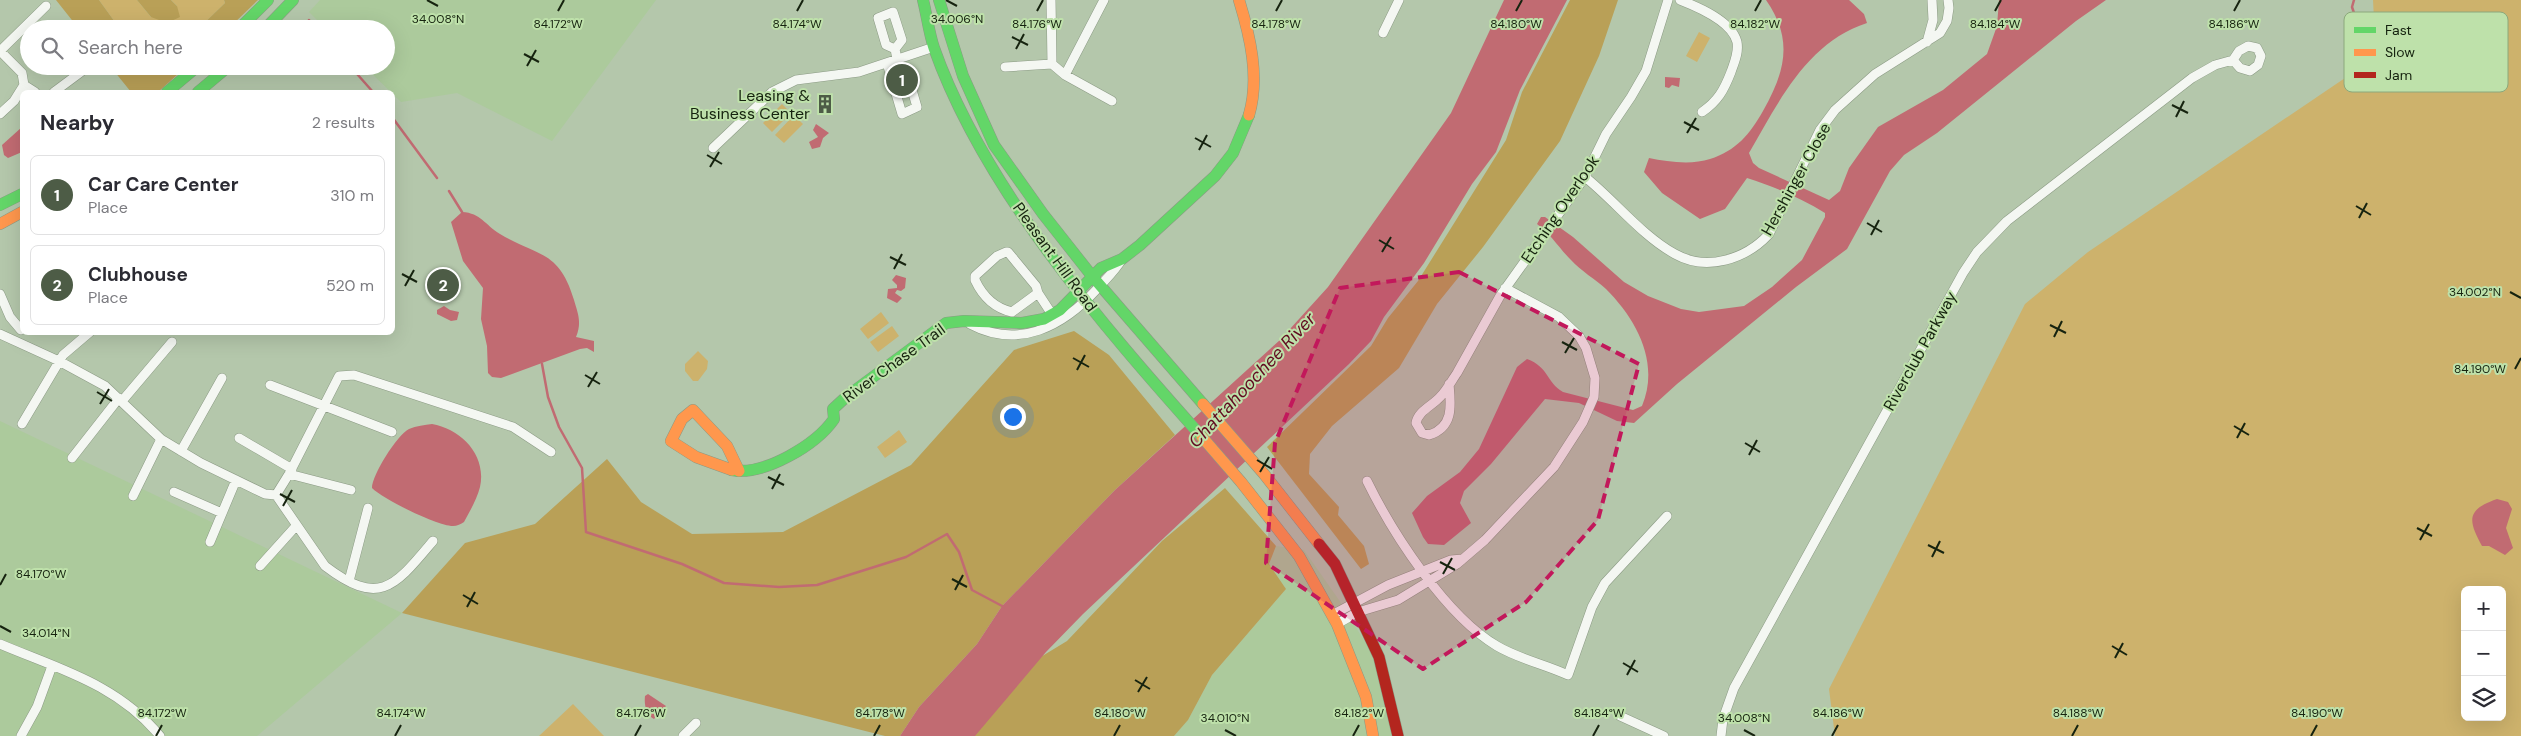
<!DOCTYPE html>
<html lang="en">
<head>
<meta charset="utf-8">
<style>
  body { margin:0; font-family:"DM Sans",sans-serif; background:#f2f2f3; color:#2b2b33 }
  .controls { position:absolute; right:15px; bottom:15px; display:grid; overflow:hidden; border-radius:8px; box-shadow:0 5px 20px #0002 }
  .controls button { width:45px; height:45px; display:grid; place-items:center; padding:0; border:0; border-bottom:1px solid #e1e1e2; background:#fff; color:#2b2b33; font:25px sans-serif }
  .you { position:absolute; left:1012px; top:416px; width:18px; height:18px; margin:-12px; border:4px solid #fff; border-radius:50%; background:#1a73e8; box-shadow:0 0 0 8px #1a73e833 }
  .badge { display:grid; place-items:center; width:32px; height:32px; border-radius:50%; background:#4d5c46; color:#fff; font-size:16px; font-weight:700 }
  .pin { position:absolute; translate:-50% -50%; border:2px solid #fff; box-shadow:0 1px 5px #0006 }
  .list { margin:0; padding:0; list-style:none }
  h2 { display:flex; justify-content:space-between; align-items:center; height:65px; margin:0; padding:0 20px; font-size:21px }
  h2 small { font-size:16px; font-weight:400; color:#7c7c81 }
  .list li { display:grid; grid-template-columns:32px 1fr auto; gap:15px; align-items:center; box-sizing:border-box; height:80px; margin:0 10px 10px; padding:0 10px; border:1px solid #e1e1e2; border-radius:8px }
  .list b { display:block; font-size:19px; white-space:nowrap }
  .list p { margin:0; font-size:16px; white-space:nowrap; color:#7c7c81 }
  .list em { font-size:16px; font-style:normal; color:#7c7c81 }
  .icon { flex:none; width:28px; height:28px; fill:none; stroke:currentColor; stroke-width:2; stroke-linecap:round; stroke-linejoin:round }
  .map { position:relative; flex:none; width:2521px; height:736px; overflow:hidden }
  .search { position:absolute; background:#fff; box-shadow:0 5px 20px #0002; left:20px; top:20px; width:375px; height:55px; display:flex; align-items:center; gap:12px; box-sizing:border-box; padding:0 18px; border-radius:28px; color:#7c7c81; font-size:19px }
  .panel { position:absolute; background:#fff; box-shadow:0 5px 20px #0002; left:20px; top:90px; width:375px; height:245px; border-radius:8px }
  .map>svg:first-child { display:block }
  .built { fill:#acca9c }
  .green { fill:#cdb26c; fill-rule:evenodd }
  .forest { fill:#b9a057 }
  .water { fill:#c16b72 }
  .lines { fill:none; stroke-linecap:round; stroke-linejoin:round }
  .stream { stroke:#c16b72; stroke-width:2.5 }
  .street-casing { stroke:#8b9a84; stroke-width:10 }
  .fast-casing { stroke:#8b9a84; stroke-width:12 }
  .slow-casing { stroke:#8b9a84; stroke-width:12 }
  .jam-casing { stroke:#8b9a84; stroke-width:12 }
  .street { stroke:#f4f7f2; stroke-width:9 }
  .fast { stroke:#63d668; stroke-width:11 }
  .slow { stroke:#ff974d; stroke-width:11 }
  .jam { stroke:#b3261e; stroke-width:11 }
  .marked { fill:#c2185b; fill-opacity:0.2; stroke:#c2185b; stroke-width:4; stroke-dasharray:10 6; stroke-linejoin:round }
  .ticks { fill:none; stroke:#16230f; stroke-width:2 }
  .labels { text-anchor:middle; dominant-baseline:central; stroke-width:4; stroke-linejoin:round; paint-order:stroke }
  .poi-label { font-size:16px; fill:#16230f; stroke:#bee1aa; text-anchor:end }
  .street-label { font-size:16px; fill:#16230f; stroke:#bee1aa }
  .water-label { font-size:18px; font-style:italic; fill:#610b20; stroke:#bee1aa }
  .key { fill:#bee1aa; stroke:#8ca87c; stroke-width:1 }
  .key-label { font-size:14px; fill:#16230f }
  .ticks-label { font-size:12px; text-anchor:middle; fill:#16230f; stroke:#bee1aa; stroke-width:4; stroke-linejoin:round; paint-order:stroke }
</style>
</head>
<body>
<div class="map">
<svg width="2521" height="736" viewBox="0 0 2521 736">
  <rect width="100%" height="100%" fill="#b4c7ab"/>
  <path class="built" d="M320,0H656L552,141L457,93L401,102L364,66H386V29H326L309,12Z
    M0,421L402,613L257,736H0Z
    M1276,546L1304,550L1339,600L1381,668L1395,736H1174L1188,720L1212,675L1286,589L1269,564Z"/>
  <path class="green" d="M99,0H137L151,17L177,6L171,0H224L225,3L198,29H120Z
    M2373,0H2521V736H1835L1829,689L2025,304L2088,252L2376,57ZM2465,590H2502V717H2465Z
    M1699,32L1710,38L1697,62L1686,56Z
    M782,104L791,113L772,132L763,123Z
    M794,115L803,124L784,143L775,135Z
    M881,312L889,323L868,339L860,329Z
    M892,326L899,336L878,352L870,342Z
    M698,351L708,361L707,369L698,381H693L685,371V364Z
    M899,430L907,442L885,458L877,447Z
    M573,704L604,736H539Z"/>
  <path class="forest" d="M56,0H99L120,29H79Z
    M137,0H171L177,6L180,17L167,23L151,17Z
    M224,0H258L228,29H198L225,3Z
    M1570,0H1618L1599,56L1560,141L1483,247L1437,304L1399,368L1332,426L1310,454L1309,474L1339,507L1338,515L1364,546L1369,564L1361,569L1267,447L1371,346L1388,318L1418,281L1506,140L1522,92Z
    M110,66H187L158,92H131Z
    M1074,331L1109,355L1175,435L1115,490L1002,606L977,644L919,707L900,736H885L402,613L465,543L535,524L607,459L641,502L692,534L783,532L911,465L1014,350Z
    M1225,488L1276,546L1269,564L1286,589L1212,675L1188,720L1174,736H963L1008,677L1067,641L1162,541Z"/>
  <path class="water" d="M1504,0H1567L1520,90L1496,152L1472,184L1424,263L1384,317L1371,341L1349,364L1083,614L1046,652L975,736H900L919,707L977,644L1002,606L1115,490L1280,340L1328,287L1451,113Z
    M1766,0H1849L1864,14L1867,23C1807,42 1778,103 1749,153L1753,163L1759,168L1829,200L1840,191L1849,168L1878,127L1943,90L1987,54L1997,26L1999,0H2106L2076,21L1937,133L1904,155L1890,171L1847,249L1796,287L1677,384L1634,423L1617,421L1579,403L1545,399L1491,464L1464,491L1460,503L1471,523L1444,545L1428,544L1423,537L1412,513L1427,496L1460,472L1479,449L1517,367L1527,359C1549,367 1546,382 1563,392L1633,410L1642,406C1660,363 1637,320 1606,289C1595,279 1581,271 1571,260C1558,247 1551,234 1537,224L1541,217H1545L1573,237L1624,282L1648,296L1681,309L1699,312L1744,306L1772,287L1802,260L1825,217V213C1801,198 1775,187 1747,178L1725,209L1700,219L1662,193L1644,172L1649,158C1668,162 1692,165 1710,159C1736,151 1750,134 1763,111C1785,72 1794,40 1766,0Z
    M1665,77L1680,78L1679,87L1672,85L1669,88L1665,87Z
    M816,124L829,133L823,138L820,147L812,149L809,142L818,137L813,130Z
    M22,127V152L8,158L4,155L2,145Z
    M462,212C481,213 485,225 500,234C539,257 559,250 574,300C578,314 582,322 576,337L594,341V352L587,348L580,349L501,378L492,377L488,373L487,346L481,319L483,288L463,261L451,222Z
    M896,275L906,278L905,288L901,291L897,290L895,293L902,298L897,303L887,298L888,289L897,288V285L892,280Z
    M444,306L450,310L459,312L457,320L451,321L437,314V310Z
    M432,424C461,429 487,455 480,487C477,499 470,511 464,522C461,524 457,526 453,526C437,526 383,499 372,488C372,475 397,435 409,429C416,426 425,425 432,424Z
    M2497,499L2508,502L2512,509L2506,528L2513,548L2505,555L2489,546H2482C2468,520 2466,510 2497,499Z
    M648,694L666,706L654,719C646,714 644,705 645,696Z"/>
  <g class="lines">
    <path class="stream" d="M309,20L317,29
      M2354,58L2357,22L2352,7L2354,0
      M350,66L373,92
      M392,117L437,178
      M449,191L462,212
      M542,364L548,397L559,427L582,468L586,532L682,564L724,583L779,587L817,585L906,557L947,534L959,552L972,590L1004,607"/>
    <g class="street-casing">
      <path id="street" d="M1051,0L1052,64L1065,75L1112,101
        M1680,0C1698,7 1732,21 1737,42C1739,53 1734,63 1731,72C1724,90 1718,101 1702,112
        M1383,33L1399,0
        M1927,42L1933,20L1932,0
        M895,49L886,45L878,18L893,12L902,40L895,49L897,59
        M887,63L902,114L917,107L912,90L895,92
        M1005,67L1052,64
        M1065,75L1104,0
        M24,85L35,92
        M54,92L89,66
        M0,114L14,101L24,85L22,73L0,51L46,6
        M713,148L772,92L796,80L859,72L934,47
        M1585,177C1615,201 1642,236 1675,254C1707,272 1746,259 1769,234L1820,130L1835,110L1875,74L1940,33L1947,21L1949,8L1948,0
        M1006,252H1008L1036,286L1038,293L1012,312C994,308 983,297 975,280V276L997,256Z
        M1038,293L1055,319
        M0,294L10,317L21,330
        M970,324C1019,350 1063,326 1097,289C1106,279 1115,271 1122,259
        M0,334L59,361L105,386L161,439L201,463L265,494L276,495
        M1449,384C1451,405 1454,427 1429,435L1422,433L1416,423C1418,411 1432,406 1440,397C1447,390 1452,380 1457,373L1500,296L1585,177L1606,134L1631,97L1646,71L1668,0
        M270,385L392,432
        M122,401L172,342
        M22,424L63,355L90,332
        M239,438L292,469
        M181,451L222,378
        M72,458L119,398
        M289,474L351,490
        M1367,481C1393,534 1446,616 1497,646C1519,659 1544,664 1568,675L1592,607L1605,583L1667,516
        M174,492L222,513
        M276,495L289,474L339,376L354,375L513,427L551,452
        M276,495L325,566C380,608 395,586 433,541
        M133,496L161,439
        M210,542L236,480
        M260,566L296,526
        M349,581L368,508
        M1332,615L1388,585L1451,560L1463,559
        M1337,624L1358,612L1398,600L1457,564L1485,540L1554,467L1583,422L1594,397L1595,378L1586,348L1579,336L1559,317L1505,288
        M0,644C59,669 117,684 160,736
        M1620,716L1664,736
        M21,736L37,707L52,666
        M683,736L696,723
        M1721,736L1723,719L1734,688L1963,273L1977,252L2007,221L2192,78L2215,65L2233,60L2239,51L2248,46L2257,48L2261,56L2258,65L2250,71L2240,68L2233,60"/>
    </g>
    <g class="fast-casing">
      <path id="fast" d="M923,0C927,16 929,33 934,48C984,189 1103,326 1202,437
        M939,0L963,76L994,145L1043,214L1092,276L1203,404
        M239,29L268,0
        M265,29L293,0
        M167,92L198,66
        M198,92L229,66
        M0,205L22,194
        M732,470C764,476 816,445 834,419L833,409L846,397L946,323L964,321L1022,323L1044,319L1060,310L1101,268L1122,259L1140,245L1215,176L1233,153L1249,115"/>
    </g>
    <g class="slow-casing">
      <path id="slow" d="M1239,0C1250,36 1260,77 1249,115
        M0,224L22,212
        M1203,404L1264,474L1319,544
        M1202,437L1241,482L1299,556L1337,624L1366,697L1373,736
        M732,470L696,457L671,441L682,419L693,410L727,446L739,471"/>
    </g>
    <g class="jam-casing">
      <path id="jam" d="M1319,544L1335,564L1379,657L1398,736"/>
    </g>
    <use href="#street" class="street"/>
    <use href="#fast" class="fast"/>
    <use href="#slow" class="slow"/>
    <use href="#jam" class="jam"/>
  </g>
  <path class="marked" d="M1459,272L1639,364L1598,520L1526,602L1423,669L1266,563L1275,443L1340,288Z"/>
  <path class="ticks" d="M427,0L438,6M946,0L957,6M558,11L564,0M797,11L803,0M1037,11L1043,0M1276,11L1282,0M1516,11L1522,0M1755,11L1761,0M1995,11L2001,0M2234,11L2240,0M1012,37L1028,45M1016,49L1024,34M524,54L539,62M527,66L536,50M2172,105L2188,113M2176,117L2184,101M1684,122L1699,130M1687,133L1696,118M1195,138L1211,147M1199,150L1207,135M707,155L722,164M710,167L719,152M2356,206L2371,215M2359,218L2367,203M1867,223L1882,232M1871,235L1879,220M1379,240L1394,249M1382,252L1391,237M890,257L906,265M894,269L902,254M402,274L417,282M405,286L414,270M2510,292L2521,298M2050,325L2066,333M2054,337L2062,321M1562,342L1577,350M1565,353L1574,338M1073,358L1089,367M2515,369L2521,358M1077,370L1085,355M585,375L600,384M588,387L597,372M97,392L112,401M100,404L109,389M2234,426L2249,435M2237,438L2245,423M1745,443L1760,452M1749,455L1757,440M1257,460L1272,469M1260,472L1269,457M768,477L784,485M772,489L780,474M280,494L295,502M283,506L292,490M2417,528L2432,536M2420,540L2429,524M1928,545L1944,553M1932,557L1940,541M1440,562L1455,570M1443,574L1452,558M952,579L967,587M0,585L6,574M955,590L963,575M463,595L478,604M467,607L475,592M0,626L11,632M2112,646L2127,655M2115,658L2123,643M1623,663L1638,672M1627,675L1635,660M1135,680L1150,689M1138,692L1147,677M1225,730L1236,736M1744,730L1755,736M156,736L162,725M395,736L401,725M635,736L641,725M874,736L880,725M1114,736L1120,725M1353,736L1359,725M1593,736L1599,725M1832,736L1838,725M2072,736L2078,725M2311,736L2317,725"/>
  <defs>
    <g id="building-bare" transform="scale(1.5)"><path d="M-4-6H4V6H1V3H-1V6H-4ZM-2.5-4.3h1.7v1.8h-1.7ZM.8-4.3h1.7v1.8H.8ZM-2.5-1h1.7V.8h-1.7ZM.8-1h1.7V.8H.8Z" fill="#4d5c46" stroke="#bee1aa" stroke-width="2.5" paint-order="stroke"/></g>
  </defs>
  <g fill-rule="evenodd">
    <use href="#building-bare" x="825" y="104"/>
  </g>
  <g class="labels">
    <g class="poi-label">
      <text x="810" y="95">Leasing &amp;<tspan x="810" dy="18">Business Center</tspan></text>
    </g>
    <g class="street-label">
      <text transform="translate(1796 179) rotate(-61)">Hershinger Close</text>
      <text transform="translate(1560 209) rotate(-56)">Etching Overlook</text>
      <text transform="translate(1055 257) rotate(54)">Pleasant Hill Road</text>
      <text transform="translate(1920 351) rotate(-61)">Riverclub Parkway</text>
      <text transform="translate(894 363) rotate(-36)">River Chase Trail</text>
    </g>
    <g class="water-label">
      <text transform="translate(1252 380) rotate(-47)">Chattahoochee River</text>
    </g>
  </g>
  <rect x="2344" y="12" width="164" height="80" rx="8" class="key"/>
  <rect x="2354" y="27" width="22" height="6" fill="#63d668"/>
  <rect x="2354" y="49" width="22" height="7" fill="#ff974d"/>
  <rect x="2354" y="72" width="22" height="6" fill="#b3261e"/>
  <g class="key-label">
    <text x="2385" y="35">Fast</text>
    <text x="2385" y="57">Slow</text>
    <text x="2385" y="80">Jam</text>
  </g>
  <g class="ticks-label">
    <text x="438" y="23">34.008°N</text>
    <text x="957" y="23">34.006°N</text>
    <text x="558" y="28">84.172°W</text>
    <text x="797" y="28">84.174°W</text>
    <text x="1037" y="28">84.176°W</text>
    <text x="1276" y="28">84.178°W</text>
    <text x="1516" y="28">84.180°W</text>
    <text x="1755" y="28">84.182°W</text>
    <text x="1995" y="28">84.184°W</text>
    <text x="2234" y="28">84.186°W</text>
    <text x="2475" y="296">34.002°N</text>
    <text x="2480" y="373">84.190°W</text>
    <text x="41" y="578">84.170°W</text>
    <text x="46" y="637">34.014°N</text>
    <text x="162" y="717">84.172°W</text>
    <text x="401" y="717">84.174°W</text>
    <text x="641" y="717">84.176°W</text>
    <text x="880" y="717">84.178°W</text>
    <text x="1120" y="717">84.180°W</text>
    <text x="1359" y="717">84.182°W</text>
    <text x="1599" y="717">84.184°W</text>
    <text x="1838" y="717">84.186°W</text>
    <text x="2078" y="717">84.188°W</text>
    <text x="2317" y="717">84.190°W</text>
    <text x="1225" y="722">34.010°N</text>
    <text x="1744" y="722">34.008°N</text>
  </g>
</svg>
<div class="controls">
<button>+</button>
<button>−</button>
<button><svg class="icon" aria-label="layers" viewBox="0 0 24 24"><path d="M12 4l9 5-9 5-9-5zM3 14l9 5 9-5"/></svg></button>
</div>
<div class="you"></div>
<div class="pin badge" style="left:902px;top:80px">1</div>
<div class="pin badge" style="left:443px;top:285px">2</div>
<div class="search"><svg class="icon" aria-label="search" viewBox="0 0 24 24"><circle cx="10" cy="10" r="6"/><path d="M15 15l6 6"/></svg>Search here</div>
<section class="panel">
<h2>Nearby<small>2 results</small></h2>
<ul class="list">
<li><span class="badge">1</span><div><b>Car Care Center</b><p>Place</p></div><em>310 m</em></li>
<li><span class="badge">2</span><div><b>Clubhouse</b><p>Place</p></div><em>520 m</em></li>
</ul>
</section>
</div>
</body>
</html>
